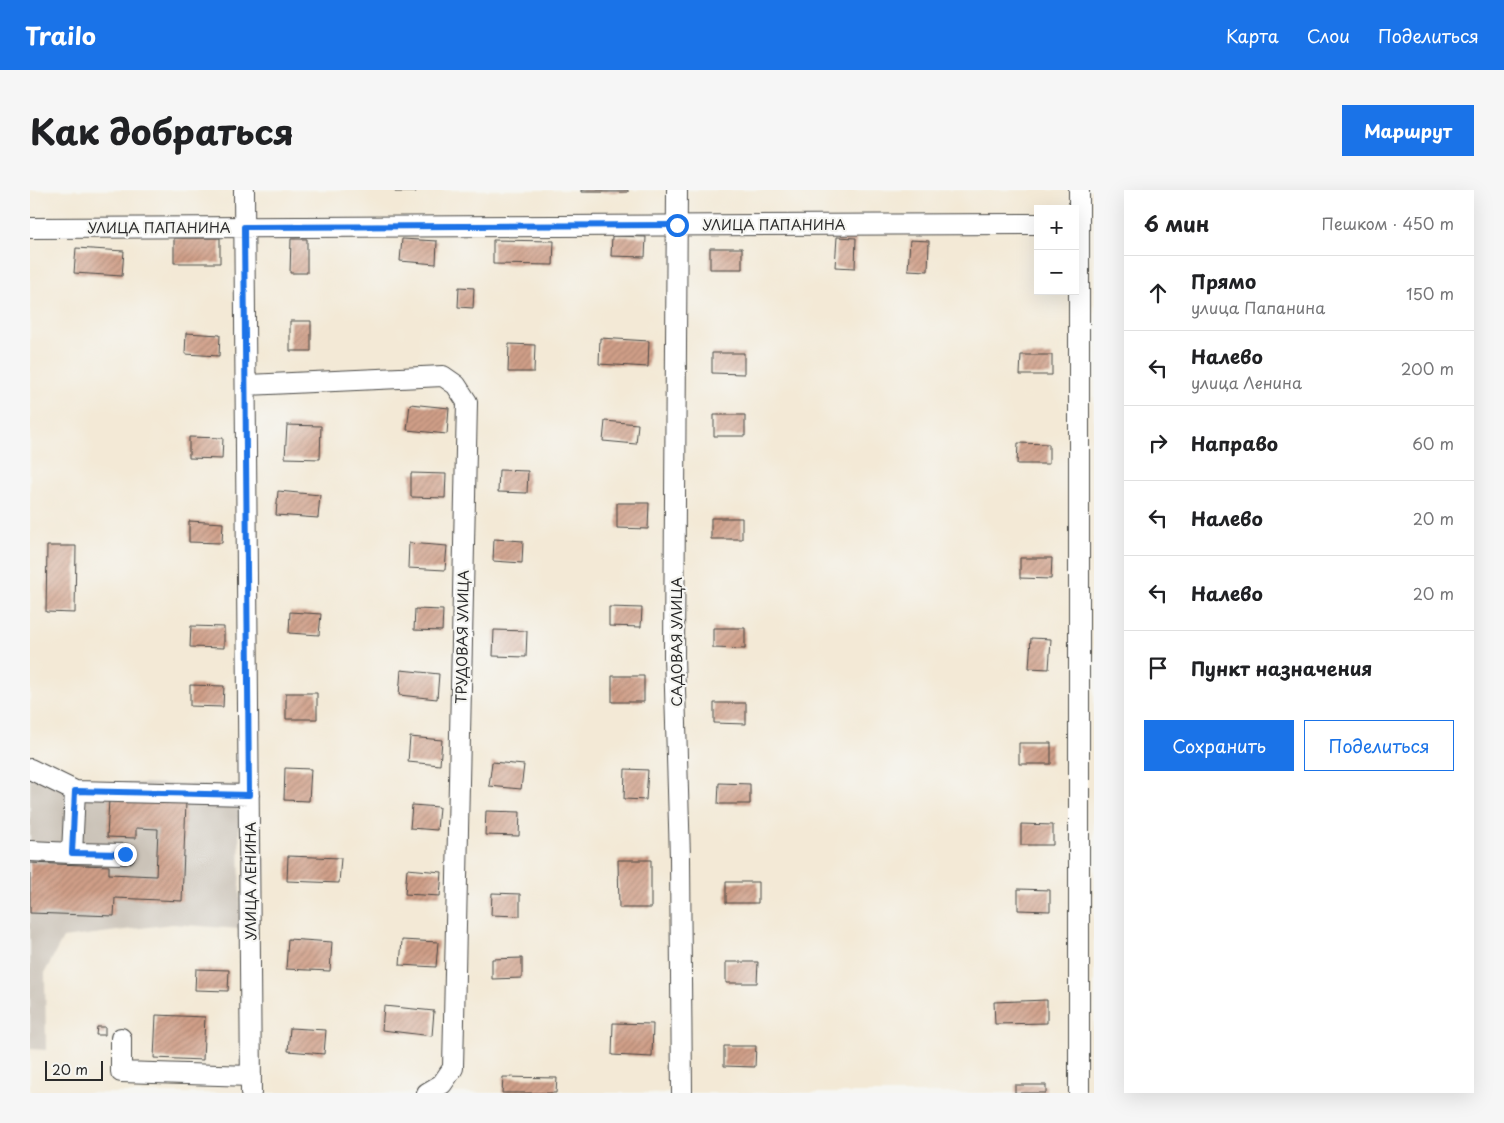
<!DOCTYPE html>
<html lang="ru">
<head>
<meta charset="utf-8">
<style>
  body { margin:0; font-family:"Playpen Sans",sans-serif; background:#f6f6f6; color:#202124 }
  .controls { position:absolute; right:15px; top:15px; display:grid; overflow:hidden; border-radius:0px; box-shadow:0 5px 20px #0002 }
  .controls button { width:45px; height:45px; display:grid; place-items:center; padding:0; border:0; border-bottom:1px solid #e0e0e0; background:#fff; color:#202124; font:25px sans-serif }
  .scale { position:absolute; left:15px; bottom:12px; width:58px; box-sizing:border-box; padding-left:5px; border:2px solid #2b2b2b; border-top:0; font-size:14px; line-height:18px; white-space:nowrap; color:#2b2b2b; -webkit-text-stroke:4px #f6f6f2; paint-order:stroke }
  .stop { position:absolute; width:15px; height:15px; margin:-11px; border:4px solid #1a73e8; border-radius:50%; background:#fff }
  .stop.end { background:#1a73e8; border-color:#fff; box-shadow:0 1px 5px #0008 }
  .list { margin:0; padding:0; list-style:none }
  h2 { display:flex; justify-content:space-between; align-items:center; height:65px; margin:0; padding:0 20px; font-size:21px }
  h2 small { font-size:16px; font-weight:400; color:#757577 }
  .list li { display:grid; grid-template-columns:32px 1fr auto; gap:15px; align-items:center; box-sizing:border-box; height:75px; padding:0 20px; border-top:1px solid #e0e0e0 }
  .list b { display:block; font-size:19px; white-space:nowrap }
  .list p { margin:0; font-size:16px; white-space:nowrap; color:#757577 }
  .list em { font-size:16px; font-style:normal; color:#757577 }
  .actions { display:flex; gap:10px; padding:15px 20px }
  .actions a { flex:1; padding:11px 0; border:1px solid #1a73e8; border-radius:0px; text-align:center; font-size:18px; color:#1a73e8 }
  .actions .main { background:#1a73e8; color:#fff }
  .icon { flex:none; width:28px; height:28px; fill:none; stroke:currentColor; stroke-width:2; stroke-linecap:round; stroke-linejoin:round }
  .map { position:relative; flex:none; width:1064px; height:903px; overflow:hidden; border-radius:0px }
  header { display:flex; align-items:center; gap:30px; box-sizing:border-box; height:70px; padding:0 25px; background:#1a73e8; color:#fff }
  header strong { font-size:24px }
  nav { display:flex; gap:28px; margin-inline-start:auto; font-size:18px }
  .intro { display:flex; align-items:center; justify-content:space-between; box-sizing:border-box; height:120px; padding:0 30px }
  h1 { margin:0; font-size:35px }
  .button { padding:12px 22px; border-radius:0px; background:#1a73e8; color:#fff; font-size:18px; font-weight:700 }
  main { display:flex; gap:30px; padding:0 30px }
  aside { flex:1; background:#fff; border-radius:0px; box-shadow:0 5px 20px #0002 }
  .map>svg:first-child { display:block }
  .industrial { fill:#cbc3b8 }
  .building { fill:url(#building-hatch) }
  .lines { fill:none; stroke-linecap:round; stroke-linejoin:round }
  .minor-casing { stroke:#494845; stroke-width:22 }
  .minor { stroke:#fff; stroke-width:20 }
  .route { stroke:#1a73e8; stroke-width:6 }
  .labels { text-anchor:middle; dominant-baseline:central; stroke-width:4.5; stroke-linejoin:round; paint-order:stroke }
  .street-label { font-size:14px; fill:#2b2b2b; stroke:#f6f6f2 }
</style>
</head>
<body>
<header>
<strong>Trailo</strong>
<nav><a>Карта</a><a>Слои</a><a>Поделиться</a></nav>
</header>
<div class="intro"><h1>Как добраться</h1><a class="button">Маршрут</a></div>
<main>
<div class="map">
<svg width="1064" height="903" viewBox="0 0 1064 903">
  <defs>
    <pattern id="building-hatch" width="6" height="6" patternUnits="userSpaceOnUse" patternTransform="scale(1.25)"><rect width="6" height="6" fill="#d09f88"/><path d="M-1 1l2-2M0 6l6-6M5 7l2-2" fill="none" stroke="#a9826f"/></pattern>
  </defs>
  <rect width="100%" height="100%" fill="#f6f6f2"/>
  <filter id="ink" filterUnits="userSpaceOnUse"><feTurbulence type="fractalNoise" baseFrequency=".02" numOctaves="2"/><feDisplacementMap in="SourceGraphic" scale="10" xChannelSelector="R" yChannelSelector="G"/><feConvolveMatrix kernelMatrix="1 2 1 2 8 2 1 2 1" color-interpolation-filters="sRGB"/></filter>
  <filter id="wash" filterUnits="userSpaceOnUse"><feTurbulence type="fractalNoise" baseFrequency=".0096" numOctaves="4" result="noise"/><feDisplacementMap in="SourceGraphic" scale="20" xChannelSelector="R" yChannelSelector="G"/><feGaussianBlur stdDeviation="1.12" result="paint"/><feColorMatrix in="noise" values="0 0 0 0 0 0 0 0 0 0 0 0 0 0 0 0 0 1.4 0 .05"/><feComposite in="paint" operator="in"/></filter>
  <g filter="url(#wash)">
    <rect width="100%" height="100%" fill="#f3e9d6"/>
    <path class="industrial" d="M0,568L47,592L209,595L210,739L142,734L33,748L15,782L16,860L0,859Z"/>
    <g id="blocks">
      <path class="building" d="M365,0H386V2H365Z
        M551,0H598V2H551Z
        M582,46L616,47L615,67L581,66Z
        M807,47L826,48L825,78L805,77Z
        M144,48H190V73H144Z
        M261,49H277V83H260Z
        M372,49L407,51L406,74L370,71Z
        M463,50L524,51L523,75L463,74Z
        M880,50L899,51L898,81L878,80Z
        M46,58L94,61L92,86L44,83Z
        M680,58H712V79H680Z
        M429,97L444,98L443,118L428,117Z
        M260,131H281V161H260Z
        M156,143L190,145L189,166L155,164Z
        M570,148L619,151L618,177L569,174Z
        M479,154L505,155L504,182H478Z
        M682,163H714V184L682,183Z
        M991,165H1022V185H990Z
        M380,214L419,218L417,244L377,240Z
        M684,225H715V246H684Z
        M575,231L608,234L606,254L573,251Z
        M257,235L291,236L290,269L255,268Z
        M159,247L193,248L192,269L159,268Z
        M988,253L1019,254V274H987Z
        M469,280L498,281L497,303L468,302Z
        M381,283L416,284L415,308L381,307Z
        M248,301L290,305L288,328L246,325Z
        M587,313H619L618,339L587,338Z
        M681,328H712V349H681Z
        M159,331L193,333L192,353L159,352Z
        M464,349L493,351L492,373L463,371Z
        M379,353L417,356L415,380L378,378Z
        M17,356H46L45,423L16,422Z
        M990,368H1022L1021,389L990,388Z
        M579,417L612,418L611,437L579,436Z
        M385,419L413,420L412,441L384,440Z
        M260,422L291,424L289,445L259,443Z
        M161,436L194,437V458L160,457Z
        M683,438H715V459L683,458Z
        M464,440L497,441L496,467L463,466Z
        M1001,448L1021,449L1019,479L999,478Z
        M371,480L409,484L407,509L369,505Z
        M582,486H614V512H582Z
        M160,495L194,496L193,517L160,516Z
        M256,503H287V529H256Z
        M684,513H716V534L684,533Z
        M380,547L412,550L410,575L378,572Z
        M989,553H1021V574H989Z
        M462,572L494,575L491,599L459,596Z
        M255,578L281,579L279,611L254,610Z
        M595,579L618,580L616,610L594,609Z
        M689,593L720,594V614H688Z
        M79,609L156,612L152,711L85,708L84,726L0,723V673L79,676V684L126,686L128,639L106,638V648L77,647Z
        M382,615L409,617L407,640L380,638Z
        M456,621L490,622L489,646L455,645Z
        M991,634L1023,635V655H991Z
        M258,666L311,668L309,693L257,691Z
        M588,670H621V718H589Z
        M377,679L412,682L410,706L375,704Z
        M696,692H728V713H696Z
        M988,699L1020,700V721L988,720Z
        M462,703L490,704V726L461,725Z
        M258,749L302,752L300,781L256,779Z
        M372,750L408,752L406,777L370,775Z
        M492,768V788L462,789V769Z
        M696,772H728L727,793H696Z
        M166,779L199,780L198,801L165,800Z
        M1017,810V833L965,834L964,812Z
        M354,816L404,821L402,846L352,840Z
        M126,825L175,827L173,870L124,868Z
        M583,833L623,834L622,867L582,865Z
        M67,837H75V845H66Z
        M260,838L296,840L294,864L258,861Z
        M694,856H726L725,877L694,876Z
        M473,887L527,888L526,903H472Z
        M985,895H1016V903H985Z"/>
    </g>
  </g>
  <g filter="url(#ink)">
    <use href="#blocks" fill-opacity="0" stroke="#494845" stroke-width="1"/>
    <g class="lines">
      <g class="minor-casing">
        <path id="minor" d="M214,0L221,903
          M647,0L644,466L650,668L652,903
          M1049,0V903
          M0,38L1008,34
          M216,195L413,186L426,195L437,212L423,878L412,894L397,903
          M0,579L45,601
          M0,661L42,663L45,601L219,605
          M42,663L95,664
          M91,848V882L221,886"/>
      </g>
      <use href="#minor" class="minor"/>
    </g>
  </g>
  <g class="lines" filter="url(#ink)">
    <path class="route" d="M95,664L42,663L45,601L219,605L214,37L647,35"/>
  </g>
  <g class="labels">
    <g class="street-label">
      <text x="744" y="34">УЛИЦА ПАПАНИНА</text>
      <text x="129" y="37">УЛИЦА ПАПАНИНА</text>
      <text transform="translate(432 447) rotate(-89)">ТРУДОВАЯ УЛИЦА</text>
      <text transform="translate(646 452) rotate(-90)">САДОВАЯ УЛИЦА</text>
      <text transform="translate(220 691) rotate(-90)">УЛИЦА ЛЕНИНА</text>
    </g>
  </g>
</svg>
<div class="controls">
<button>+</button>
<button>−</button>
</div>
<div class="scale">20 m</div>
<div class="stop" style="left:647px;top:35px"></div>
<div class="stop end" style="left:95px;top:664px"></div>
</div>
<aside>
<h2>6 мин<small>Пешком · 450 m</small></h2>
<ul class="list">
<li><svg class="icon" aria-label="ahead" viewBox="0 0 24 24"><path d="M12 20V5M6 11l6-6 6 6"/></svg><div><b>Прямо</b><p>улица Папанина</p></div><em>150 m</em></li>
<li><svg class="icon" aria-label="left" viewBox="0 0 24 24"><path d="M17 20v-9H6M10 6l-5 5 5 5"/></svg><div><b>Налево</b><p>улица Ленина</p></div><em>200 m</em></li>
<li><svg class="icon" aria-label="right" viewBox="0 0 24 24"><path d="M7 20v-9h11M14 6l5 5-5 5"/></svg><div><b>Направо</b></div><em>60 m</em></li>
<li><svg class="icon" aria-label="left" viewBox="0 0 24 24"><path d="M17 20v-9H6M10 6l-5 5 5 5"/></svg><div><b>Налево</b></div><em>20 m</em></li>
<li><svg class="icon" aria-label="left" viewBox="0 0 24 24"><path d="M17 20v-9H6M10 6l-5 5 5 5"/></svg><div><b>Налево</b></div><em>20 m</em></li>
<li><svg class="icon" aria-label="arrive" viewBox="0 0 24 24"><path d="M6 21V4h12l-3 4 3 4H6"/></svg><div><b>Пункт назначения</b></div></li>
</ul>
<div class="actions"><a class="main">Сохранить</a><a>Поделиться</a></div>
</aside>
</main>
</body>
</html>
